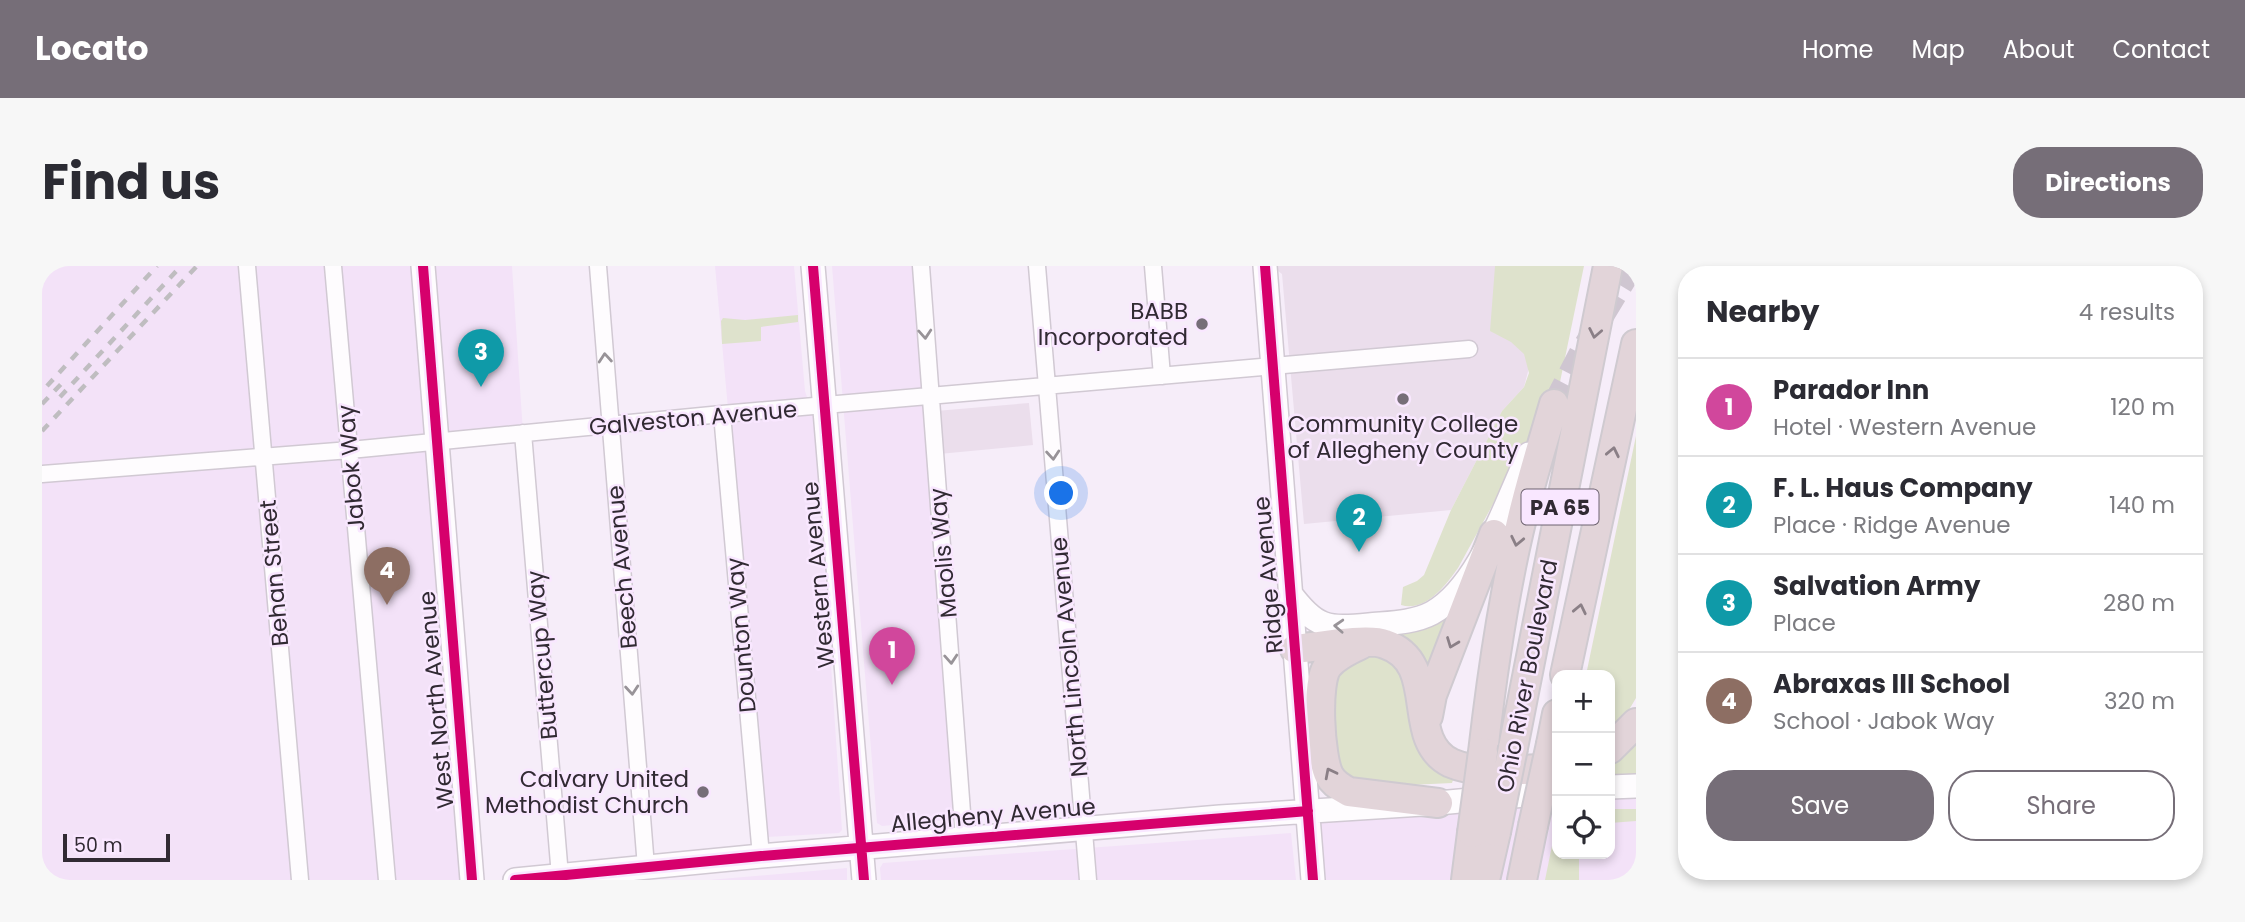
<!DOCTYPE html>
<html lang="en">
<head>
<meta charset="utf-8">
<style>
  body { margin:0; font-family:Poppins,sans-serif; background:#f7f7f7; color:#2b2b33 }
  .controls { position:absolute; right:21px; bottom:21px; display:grid; overflow:hidden; border-radius:14px; box-shadow:0 4px 10px #0003 }
  .controls button { width:63px; height:63px; display:grid; place-items:center; padding:0; border:0; border-bottom:2px solid #e1e1e2; background:#fff; color:#2b2b33; font:35px sans-serif }
  .scale { position:absolute; left:21px; bottom:18px; width:107px; box-sizing:border-box; padding-left:7px; border:4px solid #312a33; border-top:0; font-size:19px; line-height:24px; white-space:nowrap; color:#312a33; -webkit-text-stroke:5px #f9e7ff; paint-order:stroke }
  .you { position:absolute; left:1020px; top:228px; width:24px; height:24px; margin:-18px; border:5px solid #fff; border-radius:50%; background:#1a73e8; box-shadow:0 0 0 10px #1a73e833 }
  .badge { display:grid; place-items:center; width:46px; height:46px; border-radius:50%; background:#766e78; color:#fff; font-size:23px; font-weight:700 }
  .pin { position:absolute; translate:-50% -58px; filter:drop-shadow(0 2px 4px #0008) }
  .pin::after { content:''; position:absolute; top:37px; width:24px; height:21px; background:inherit; clip-path:polygon(0 0,100% 0,50% 100%) }
  .list { margin:0; padding:0; list-style:none }
  h2 { display:flex; justify-content:space-between; align-items:center; height:91px; margin:0; padding:0 28px; font-size:30px }
  h2 small { font-size:23px; font-weight:400; color:#7c7c81 }
  .list li { display:grid; grid-template-columns:46px 1fr auto; gap:21px; align-items:center; box-sizing:border-box; height:98px; padding:0 28px; border-top:2px solid #e1e1e2 }
  .list b { display:block; font-size:26px; white-space:nowrap }
  .list p { margin:0; font-size:23px; white-space:nowrap; color:#7c7c81 }
  .list em { font-size:23px; font-style:normal; color:#7c7c81 }
  .actions { display:flex; gap:14px; padding:21px 28px }
  .actions a { flex:1; padding:16px 0; border:2px solid #766e78; border-radius:28px; text-align:center; font-size:24px; color:#766e78 }
  .actions .main { background:#766e78; color:#fff }
  .icon { flex:none; width:38px; height:38px; fill:none; stroke:currentColor; stroke-width:2; stroke-linecap:round; stroke-linejoin:round }
  .map { position:relative; flex:none; width:1594px; height:614px; overflow:hidden; border-radius:28px }
  header { display:flex; align-items:center; gap:42px; box-sizing:border-box; height:98px; padding:0 35px; background:#766e78; color:#fff }
  header strong { font-size:33px }
  nav { display:flex; gap:38px; margin-inline-start:auto; font-size:24px }
  .intro { display:flex; align-items:center; justify-content:space-between; box-sizing:border-box; height:168px; padding:0 42px }
  h1 { margin:0; font-size:49px }
  .button { padding:18px 32px; border-radius:28px; background:#766e78; color:#fff; font-size:24px; font-weight:700 }
  main { display:flex; gap:42px; padding:0 42px }
  aside { flex:1; background:#fff; border-radius:28px; box-shadow:0 4px 10px #0003 }
  .map>svg:first-child { display:block }
  .built { fill:#f3e2f8 }
  .education { fill:#ebdeec }
  .green { fill:#dee2cc }
  .lines { fill:none; stroke-linecap:round; stroke-linejoin:round }
  .secondary-tunnel { stroke:#cfc6d1; stroke-width:23; stroke-dasharray:23 11; stroke-linecap:butt }
  .minor-casing { stroke:#d1c9d3; stroke-width:19 }
  .secondary-casing { stroke:#d1c9d3; stroke-width:26 }
  .motorway-casing { stroke:#cfcad0; stroke-width:32 }
  .minor { stroke:#fefcfe; stroke-width:16 }
  .secondary { stroke:#fefcfe; stroke-width:23 }
  .motorway { stroke:#e2d4d9; stroke-width:28 }
  .rail { stroke:#bfbdc0; stroke-width:4.5; stroke-dasharray:9 9; stroke-linecap:butt }
  .motorway-bridge-casing { stroke:#cfcad0; stroke-width:32; stroke-linecap:butt }
  .motorway-bridge { stroke:#e2d4d9; stroke-width:28 }
  .cycleway-casing { stroke:#f9e7ff; stroke-width:15 }
  .cycleway { stroke:#d6006c; stroke-width:10 }
  .oneway { stroke:#8a7f86 }
  .oneway2 { stroke:#989398 }
  .poi-dot { fill:#766e78; stroke:#f9e7ff; stroke-width:2.5 }
  .labels { text-anchor:middle; dominant-baseline:central; stroke-width:5; stroke-linejoin:round; paint-order:stroke }
  .shield { fill:#f9e7ff; stroke:#6d6370; stroke-width:2 }
  .shield-label { font-size:21px; font-weight:bold; fill:#312a33 }
  .poi-label { font-size:23px; fill:#312a33; stroke:#f9e7ff; text-anchor:end }
  .street-label { font-size:23px; fill:#312a33; stroke:#f9e7ff }
</style>
</head>
<body>
<header>
<strong>Locato</strong>
<nav><a>Home</a><a>Map</a><a>About</a><a>Contact</a></nav>
</header>
<div class="intro"><h1>Find us</h1><a class="button">Directions</a></div>
<main>
<div class="map">
<svg width="1594" height="614" viewBox="0 0 1594 614">
  <rect width="100%" height="100%" fill="#f6edf9"/>
  <path class="built" d="M0,0H470L481,167L395,175L430,614H0Z
    M673,0H752L763,125L772,152L775,187L800,564L797,567L725,571Z
    M790,0H872L917,553L840,560L835,557Z
    M1594,520V614H1271L1266,545L1515,526V588H1568V521Z
    M1249,567L1254,614H839L838,602L841,597Z
    M805,602V614H667Z"/>
  <path class="education" d="M1236,0H1513L1482,121L1460,145L1409,244L1262,258L1240,8L1236,5Z
    M987,137L991,179L897,188L894,145Z"/>
  <path class="green" d="M1453,0H1542L1518,116L1416,302C1403,320 1384,346 1359,339L1361,321L1375,315L1382,309L1409,244L1460,145L1482,121L1487,107L1482,88L1469,76L1448,65Z
    M756,49V56L719,61V75L680,78L679,55L681,52L703,54Z
    M1594,170V432L1581,454L1568,466V409H1544Z
    M1413,338L1386,410L1335,365Z
    M1310,389H1342L1362,406C1368,452 1365,491 1411,514L1410,517L1326,521L1297,505L1287,429L1294,405Z
    M1594,473V508L1568,510V495Z
    M1568,543H1594V555L1568,557Z
    M1515,555V588H1537V614H1503Z"/>
  <g class="lines">
    <path class="secondary-tunnel" d="M1512,138L1540,84L1591,0"/>
    <g class="minor-casing">
      <path id="minor" d="M205,0L258,614
        M291,0L345,614
        M556,0L604,601
        M879,0L922,573
        M995,0L1046,614
        M1111,0L1120,110
        M680,148L719,590
        M481,167L518,610
        M0,208L308,184L680,148L1427,83"/>
    </g>
    <g class="secondary-casing">
      <path id="secondary" d="M381,0L430,614
        M771,0L822,614
        M1223,0L1271,614
        M1248,327C1274,362 1285,363 1327,359C1347,357 1371,357 1390,347C1439,319 1463,237 1487,188
        M1568,521L1594,520
        M473,614L719,590L1178,551L1396,537L1515,526"/>
    </g>
    <g class="motorway-casing">
      <path id="motorway" d="M1318,379C1307,384 1294,390 1286,400C1273,415 1278,492 1287,509C1291,517 1299,522 1307,526L1396,537
        M1253,383C1274,381 1325,371 1343,378C1400,397 1361,474 1409,497C1438,510 1484,503 1515,502
        M1523,409L1594,78
        M1386,450L1390,429L1452,268
        M1509,478L1515,448
        M1471,482L1566,0
        M1568,483L1594,457
        M1441,486C1450,408 1461,329 1480,252C1489,214 1501,176 1512,138
        M1424,614L1430,567
        M1443,614L1454,566
        M1480,614L1491,560"/>
    </g>
    <use href="#minor" class="minor"/>
    <use href="#secondary" class="secondary"/>
    <use href="#motorway" class="motorway"/>
    <path class="rail" d="M5,120L115,0
      M18,131L139,0
      M0,138L22,115
      M0,165L155,0"/>
    <g class="motorway-bridge-casing">
      <path id="motorway-bridge" d="M1491,560L1509,478
        M1454,566L1471,482
        M1430,567L1441,486"/>
    </g>
    <use href="#motorway-bridge" class="motorway-bridge"/>
    <g class="cycleway-casing">
      <path id="cycleway" d="M381,0L430,614
        M771,0L822,614
        M1223,0L1271,614
        M473,614L719,590L1266,545"/>
    </g>
    <use href="#cycleway" class="cycleway"/>
  </g>
  <defs><path id="oneway-chevron" d="M-2-3.5L2.5 0L-2 3.5" fill="none" stroke-width="1.6" stroke-linecap="round" stroke-linejoin="round" transform="scale(1.75)"/></defs>
  <g class="oneway">
    <use href="#oneway-chevron" transform="translate(1553 67) rotate(101)"/>
    <use href="#oneway-chevron" transform="translate(1571 186) rotate(-78)"/>
    <use href="#oneway-chevron" transform="translate(1475 275) rotate(102)"/>
    <use href="#oneway-chevron" transform="translate(1538 343) rotate(-78)"/>
    <use href="#oneway-chevron" transform="translate(1410 377) rotate(111)"/>
    <use href="#oneway-chevron" transform="translate(1288 507) rotate(-117)"/>
  </g>
  <g class="oneway2">
    <use href="#oneway-chevron" transform="translate(883 68) rotate(86)"/>
    <use href="#oneway-chevron" transform="translate(563 92) rotate(-95)"/>
    <use href="#oneway-chevron" transform="translate(1011 189) rotate(85)"/>
    <use href="#oneway-chevron" transform="translate(1297 360) rotate(-177)"/>
    <use href="#oneway-chevron" transform="translate(909 393) rotate(86)"/>
    <use href="#oneway-chevron" transform="translate(590 424) rotate(85)"/>
  </g>
  <g class="poi-dot">
    <circle cx="1160" cy="58" r="7"/>
    <circle cx="1361" cy="133" r="7"/>
    <circle cx="661" cy="526" r="7"/>
  </g>
  <g class="labels">
    <rect class="shield" x="1479.5" y="223.5" width="77" height="35" rx="5"/>
    <g class="shield-label">
      <text x="1518" y="241">PA 65</text>
    </g>
    <g class="poi-label">
      <text x="1146" y="45">BABB<tspan x="1146" dy="26">Incorporated</tspan></text>
      <text x="1361" y="158" text-anchor="middle">Community College<tspan x="1361" dy="26">of Allegheny County</tspan></text>
      <text x="647" y="513">Calvary United<tspan x="647" dy="26">Methodist Church</tspan></text>
    </g>
    <g class="street-label">
      <text transform="translate(651 152) rotate(-5)">Galveston Avenue</text>
      <text transform="translate(309 202) rotate(-95)">Jabok Way</text>
      <text transform="translate(901 287) rotate(-95)">Maolis Way</text>
      <text transform="translate(580 301) rotate(-95)">Beech Avenue</text>
      <text transform="translate(232 307) rotate(-95)">Behan Street</text>
      <text transform="translate(776 309) rotate(-95)">Western Avenue</text>
      <text transform="translate(1226 309) rotate(-95)">Ridge Avenue</text>
      <text transform="translate(699 369) rotate(-95)">Dounton Way</text>
      <text transform="translate(500 389) rotate(-95)">Buttercup Way</text>
      <text transform="translate(1027 391) rotate(-95)">North Lincoln Avenue</text>
      <text transform="translate(1485 410) rotate(-79)">Ohio River Boulevard</text>
      <text transform="translate(394 434) rotate(-95)">West North Avenue</text>
      <text transform="translate(951 549) rotate(-5)">Allegheny Avenue</text>
    </g>
  </g>
</svg>
<div class="controls">
<button>+</button>
<button>−</button>
<button><svg class="icon" aria-label="locate" viewBox="0 0 24 24"><circle cx="12" cy="12" r="6"/><path d="M12 2v4M12 18v4M2 12h4M18 12h4"/></svg></button>
</div>
<div class="scale">50 m</div>
<div class="you"></div>
<div class="pin badge" style="left:850px;top:419px;background:#d1479c">1</div>
<div class="pin badge" style="left:1317px;top:286px;background:#0f9aa8">2</div>
<div class="pin badge" style="left:439px;top:121px;background:#0f9aa8">3</div>
<div class="pin badge" style="left:345px;top:339px;background:#8d6e63">4</div>
</div>
<aside>
<h2>Nearby<small>4 results</small></h2>
<ul class="list">
<li><span class="badge" style="background:#d1479c">1</span><div><b>Parador Inn</b><p>Hotel · Western Avenue</p></div><em>120 m</em></li>
<li><span class="badge" style="background:#0f9aa8">2</span><div><b>F. L. Haus Company</b><p>Place · Ridge Avenue</p></div><em>140 m</em></li>
<li><span class="badge" style="background:#0f9aa8">3</span><div><b>Salvation Army</b><p>Place</p></div><em>280 m</em></li>
<li><span class="badge" style="background:#8d6e63">4</span><div><b>Abraxas III School</b><p>School · Jabok Way</p></div><em>320 m</em></li>
</ul>
<div class="actions"><a class="main">Save</a><a>Share</a></div>
</aside>
</main>
</body>
</html>
